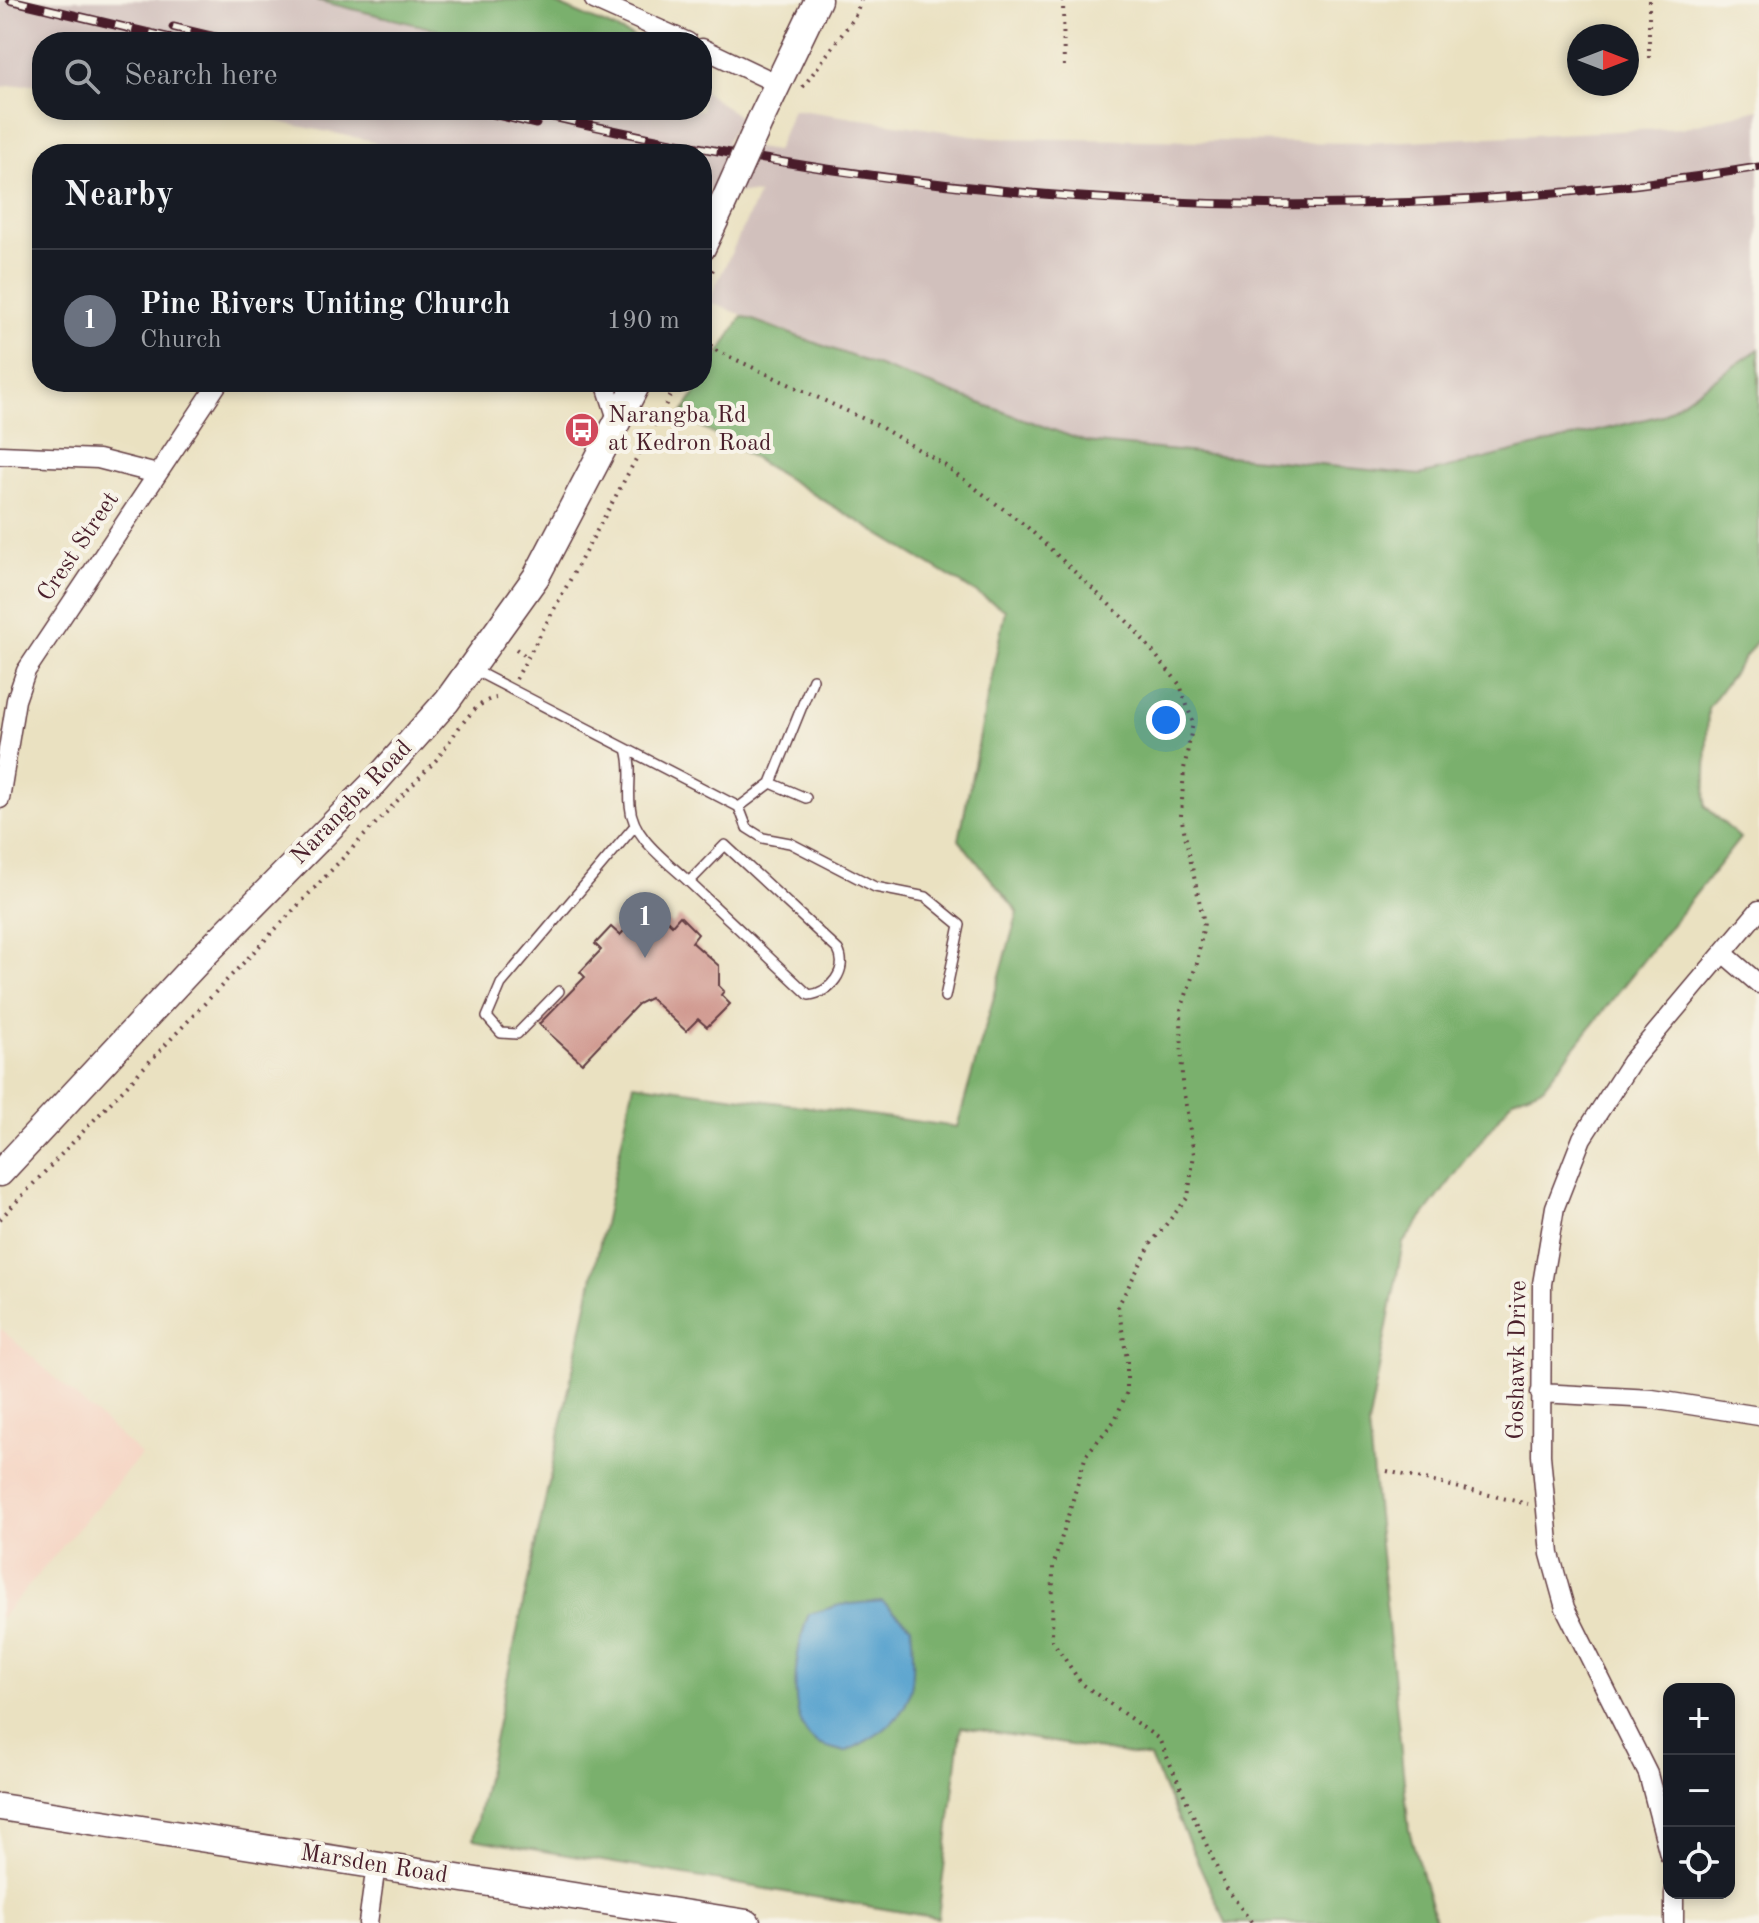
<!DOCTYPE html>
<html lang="en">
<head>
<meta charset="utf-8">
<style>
  body { margin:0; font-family:"Old Standard TT",serif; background:#20242c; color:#f1f3f6 }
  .controls { position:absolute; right:24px; bottom:24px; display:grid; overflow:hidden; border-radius:16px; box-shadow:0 4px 12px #0003 }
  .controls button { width:72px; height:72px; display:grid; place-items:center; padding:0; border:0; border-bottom:2px solid #363941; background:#171b24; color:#f1f3f6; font:40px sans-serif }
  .compass { position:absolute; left:1567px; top:24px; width:72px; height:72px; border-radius:50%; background:#171b24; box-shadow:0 4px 12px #0003; rotate:90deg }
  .you { position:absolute; left:1166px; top:720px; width:28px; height:28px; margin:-20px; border:6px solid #fff; border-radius:50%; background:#1a73e8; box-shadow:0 0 0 12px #1a73e833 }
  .badge { display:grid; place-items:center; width:52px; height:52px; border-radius:50%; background:#d1495b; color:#fff; font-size:26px; font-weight:700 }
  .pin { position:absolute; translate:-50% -66px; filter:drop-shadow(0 2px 4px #0008) }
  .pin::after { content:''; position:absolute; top:42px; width:28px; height:24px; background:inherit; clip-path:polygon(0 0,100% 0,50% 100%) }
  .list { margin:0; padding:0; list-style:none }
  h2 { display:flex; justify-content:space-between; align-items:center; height:104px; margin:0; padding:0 32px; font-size:34px }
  h2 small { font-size:26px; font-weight:400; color:#9ea1a6 }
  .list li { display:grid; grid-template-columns:52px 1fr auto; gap:24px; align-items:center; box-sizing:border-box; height:144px; padding:0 32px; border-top:2px solid #363941 }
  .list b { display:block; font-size:30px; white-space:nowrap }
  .list p { margin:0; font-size:26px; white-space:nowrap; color:#9ea1a6 }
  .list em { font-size:26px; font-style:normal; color:#9ea1a6 }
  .icon { flex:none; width:44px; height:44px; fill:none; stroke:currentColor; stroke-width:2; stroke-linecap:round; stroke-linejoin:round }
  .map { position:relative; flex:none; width:1759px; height:1923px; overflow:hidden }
  .search { position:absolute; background:#171b24; box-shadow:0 4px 12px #0003; left:32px; top:32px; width:680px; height:88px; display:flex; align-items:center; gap:20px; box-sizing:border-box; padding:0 28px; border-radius:32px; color:#9ea1a6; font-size:30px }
  .panel { position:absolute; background:#171b24; box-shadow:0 4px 12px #0003; left:32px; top:144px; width:680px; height:248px; border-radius:32px }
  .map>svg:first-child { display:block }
  .built { fill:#f5d3c1 }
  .industrial { fill:#d1c0bc }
  .forest { fill:#7ab06d; stroke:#62684c; stroke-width:2 }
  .water { fill:#56a2ce; stroke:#50607c; stroke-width:2 }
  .building { fill:#cf958c }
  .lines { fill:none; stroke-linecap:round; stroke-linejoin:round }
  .lane-casing { stroke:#623c42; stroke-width:12 }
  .street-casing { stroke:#623c42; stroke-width:21 }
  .secondary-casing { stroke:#623c42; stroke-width:29 }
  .path { stroke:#623c42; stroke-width:4; stroke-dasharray:2 6; stroke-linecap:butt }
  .lane { stroke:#fff; stroke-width:9 }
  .street { stroke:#fff; stroke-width:18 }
  .secondary { stroke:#fff; stroke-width:26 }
  .rail-casing { stroke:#4a1f2b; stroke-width:9 }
  .rail { stroke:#f7f3e8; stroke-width:6; stroke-dasharray:18; stroke-linecap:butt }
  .secondary-bridge-casing { stroke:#623c42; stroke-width:29; stroke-linecap:butt }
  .secondary-bridge { stroke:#fff; stroke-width:26 }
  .labels { text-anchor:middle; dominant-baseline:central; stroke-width:8; stroke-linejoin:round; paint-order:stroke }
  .poi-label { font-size:24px; fill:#4a1f2b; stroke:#f7f3e8; text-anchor:start }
  .street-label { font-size:24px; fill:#4a1f2b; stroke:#f7f3e8 }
</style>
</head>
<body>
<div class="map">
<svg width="1759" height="1923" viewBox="0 0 1759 1923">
  <rect width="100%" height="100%" fill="#f7f3e8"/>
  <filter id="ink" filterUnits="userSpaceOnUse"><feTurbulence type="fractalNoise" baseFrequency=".0125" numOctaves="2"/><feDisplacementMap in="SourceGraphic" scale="16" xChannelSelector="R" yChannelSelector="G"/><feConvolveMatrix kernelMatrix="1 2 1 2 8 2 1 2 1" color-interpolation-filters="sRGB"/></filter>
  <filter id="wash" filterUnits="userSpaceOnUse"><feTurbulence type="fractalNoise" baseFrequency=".006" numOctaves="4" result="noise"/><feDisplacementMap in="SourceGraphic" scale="32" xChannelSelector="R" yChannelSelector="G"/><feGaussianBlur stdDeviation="1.8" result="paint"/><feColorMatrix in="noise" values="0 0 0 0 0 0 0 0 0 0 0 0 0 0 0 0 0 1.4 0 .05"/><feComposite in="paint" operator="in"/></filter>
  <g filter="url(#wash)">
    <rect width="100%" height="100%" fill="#eae1c1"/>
    <path class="built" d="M0,1328L141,1455L0,1619Z"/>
    <path class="industrial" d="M0,0H316L487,42H42V83L0,87Z
      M702,90L740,117L726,143L776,151L793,109L992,138L1365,143L1681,128L1759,109V354L1662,415L1420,475L1086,442L708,302L759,194L702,190V154H398L368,140L219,110H702Z"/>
    <path class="forest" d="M316,0H547L646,42H487Z
      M742,316L1086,442L1420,475L1662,415L1759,349V638L1708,708L1705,806L1740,838L1543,1087L1513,1099L1403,1243L1368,1426L1409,1830L1436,1923H1226L1150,1758L961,1727L938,1918L473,1839L634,1083L957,1127L1018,912L959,840L1005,610L682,415Z"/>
    <path class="water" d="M882,1601L911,1626C918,1698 912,1720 845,1752C837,1749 822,1747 815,1742C784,1718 796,1644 809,1614L840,1605Z"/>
    <g id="blocks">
      <path class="building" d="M650,904L672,925L680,916L698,934L692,942L719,966V986L724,991L721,995L730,1004L707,1027L698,1019L686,1031L650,998L638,1004L582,1063L539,1024L585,977L580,972L601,950L595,944L611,927L620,935Z"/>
    </g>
  </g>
  <g filter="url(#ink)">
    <use href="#blocks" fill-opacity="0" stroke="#623c42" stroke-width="2"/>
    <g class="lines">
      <g class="lane-casing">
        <path id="lane" d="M474,670L739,807L747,828L763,838L790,843L875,887L926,897L960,925L945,997
          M627,749C633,769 628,784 630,805C632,838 666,860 689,882L725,845L838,950C849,970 830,993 809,995L689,882
          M771,783L813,679
          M739,807L771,783L806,798
          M559,991L517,1034L501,1033L487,1017L501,984L633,828"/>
      </g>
      <g class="street-casing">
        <path id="street" d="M594,0L688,42
          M702,48L778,84
          M605,382L618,422
          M0,455L98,459L157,474
          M0,799L16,700L26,671L219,382
          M1723,953L1759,984
          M1540,1393L1652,1399L1759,1416
          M1669,1854L1648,1774L1565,1608L1550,1554L1541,1455L1542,1284L1555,1207L1582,1138L1631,1062L1759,910
          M1674,1893V1923
          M368,1923L376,1865"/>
      </g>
      <g class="secondary-casing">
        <path id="secondary" d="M760,121L818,0
          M702,248L722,206
          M0,1173L204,955L375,782L447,701L536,577L638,382
          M0,1807L747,1923"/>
      </g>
      <path class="path" d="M1063,0L1064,72
        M1649,0V62
        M803,87L854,18L861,0
        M702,293L714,267
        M702,331L713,349L877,425L943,464L1026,526L1131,625L1180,685L1193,723L1184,769L1181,816L1204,923L1197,963L1181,1010L1182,1082L1194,1154L1188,1197L1152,1242L1118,1306L1127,1359V1392L1115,1420L1086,1455L1053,1567L1052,1640L1081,1683L1159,1739L1225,1886L1252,1923
        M702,350L713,349
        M516,649L527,657
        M516,679L678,382
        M0,1219L437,759C451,741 472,701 496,698
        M1387,1471L1528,1504"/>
      <use href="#lane" class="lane"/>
      <use href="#street" class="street"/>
      <use href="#secondary" class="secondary"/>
      <g class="rail-casing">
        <path id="rail" d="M10,0L187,42
          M173,27L236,42
          M476,110L536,124
          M523,110C931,207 1344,236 1759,167"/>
      </g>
      <use href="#rail" class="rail"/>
      <g class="secondary-bridge-casing">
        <path id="secondary-bridge" d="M722,206L760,121"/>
      </g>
      <use href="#secondary-bridge" class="secondary-bridge"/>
    </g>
  </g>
  <defs>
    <g id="bus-disc" transform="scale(1.8)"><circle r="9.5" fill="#d1495b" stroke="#f7f3e8"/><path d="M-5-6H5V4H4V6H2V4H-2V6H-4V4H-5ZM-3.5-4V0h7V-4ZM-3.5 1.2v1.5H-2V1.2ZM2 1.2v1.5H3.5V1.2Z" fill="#fff"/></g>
  </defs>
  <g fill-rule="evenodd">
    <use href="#bus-disc" x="582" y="430"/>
  </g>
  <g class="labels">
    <g class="poi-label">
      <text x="608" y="416">Narangba Rd<tspan x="608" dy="28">at Kedron Road</tspan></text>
    </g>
    <g class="street-label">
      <text transform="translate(79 547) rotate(-56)">Crest Street</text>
      <text transform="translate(352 803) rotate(-46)">Narangba Road</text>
      <text transform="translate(1518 1360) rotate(-89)">Goshawk Drive</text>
      <text transform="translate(374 1865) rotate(9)">Marsden Road</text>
    </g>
  </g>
</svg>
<div class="controls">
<button>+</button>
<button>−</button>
<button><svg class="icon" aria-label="locate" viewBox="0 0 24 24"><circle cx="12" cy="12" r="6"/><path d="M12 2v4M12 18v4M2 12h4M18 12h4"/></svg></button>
</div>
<svg class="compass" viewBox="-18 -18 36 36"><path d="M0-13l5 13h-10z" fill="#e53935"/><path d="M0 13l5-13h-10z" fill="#9ea1a6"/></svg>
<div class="you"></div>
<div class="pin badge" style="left:645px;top:958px;background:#6b7280">1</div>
<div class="search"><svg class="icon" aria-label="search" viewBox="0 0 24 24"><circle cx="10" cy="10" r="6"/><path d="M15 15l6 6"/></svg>Search here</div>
<section class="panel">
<h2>Nearby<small></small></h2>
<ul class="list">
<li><span class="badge" style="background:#6b7280">1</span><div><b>Pine Rivers Uniting Church</b><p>Church</p></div><em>190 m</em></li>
</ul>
</section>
</div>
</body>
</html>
